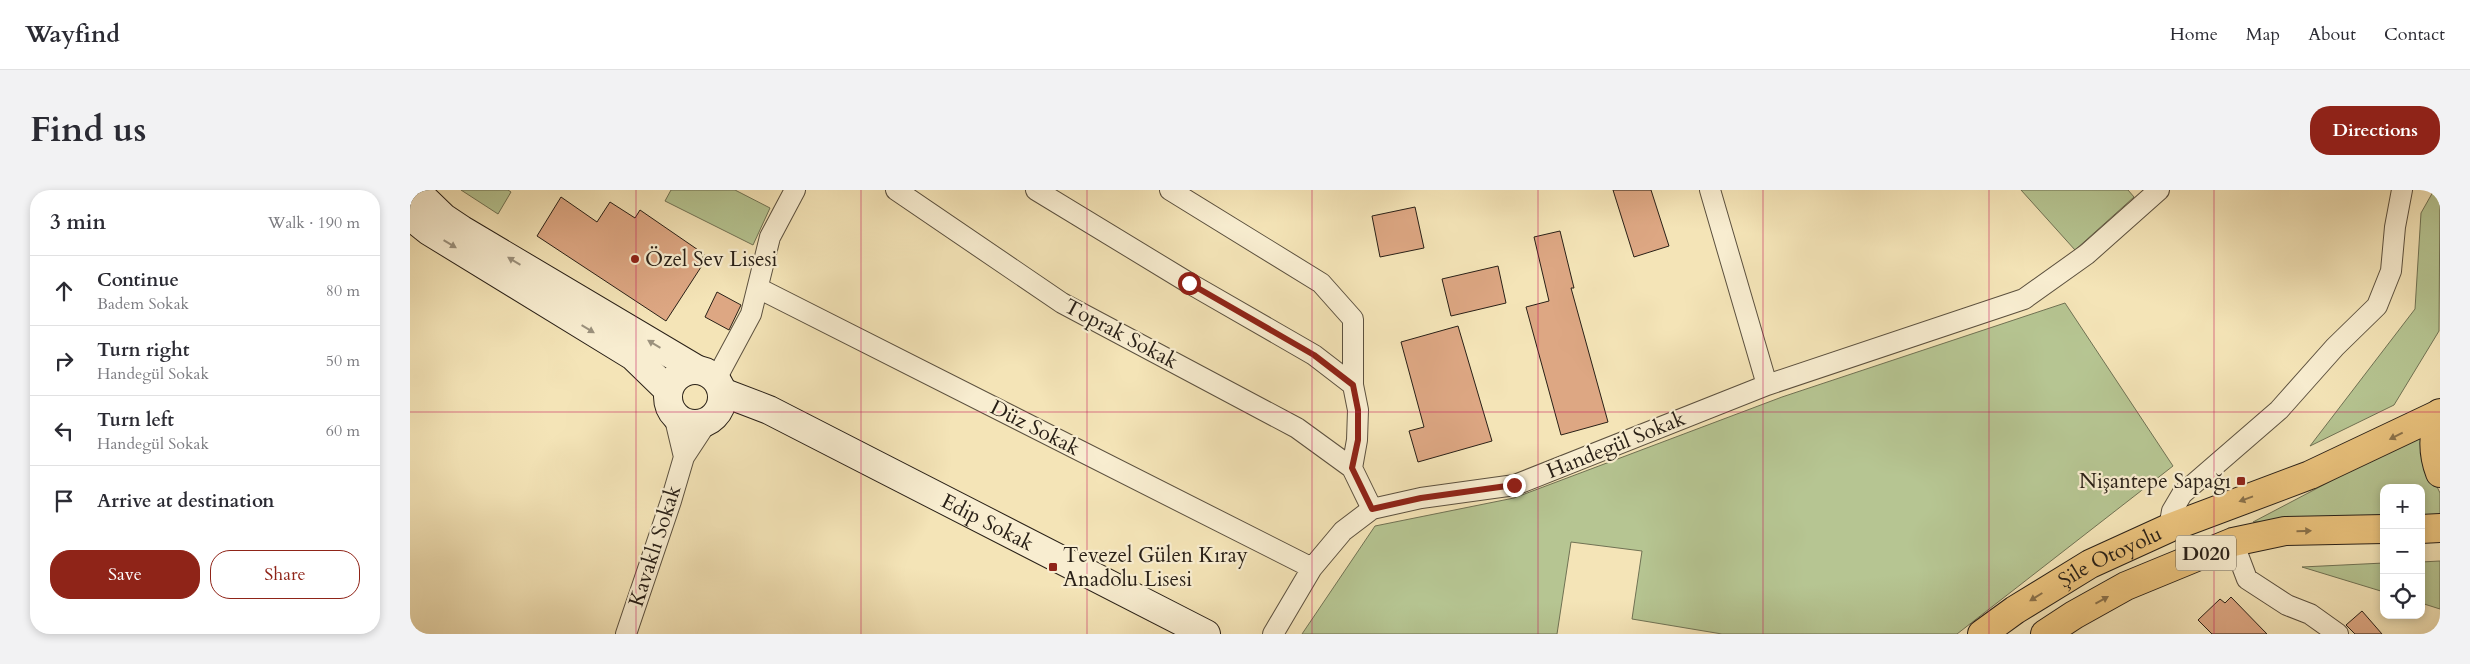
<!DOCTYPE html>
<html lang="en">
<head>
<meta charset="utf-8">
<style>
  body { margin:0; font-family:Cardo,serif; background:#f2f2f3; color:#2b2b33 }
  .controls { position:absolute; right:15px; bottom:15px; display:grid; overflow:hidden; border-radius:10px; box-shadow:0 2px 8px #0003 }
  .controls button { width:45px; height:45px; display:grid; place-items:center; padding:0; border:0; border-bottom:1px solid #e1e1e2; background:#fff; color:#2b2b33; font:25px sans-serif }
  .stop { position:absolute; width:15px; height:15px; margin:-11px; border:4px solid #8f2418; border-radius:50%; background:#fff }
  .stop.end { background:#8f2418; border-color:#fff; box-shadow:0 1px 5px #0008 }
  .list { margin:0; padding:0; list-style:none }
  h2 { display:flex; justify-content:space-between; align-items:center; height:65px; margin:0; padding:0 20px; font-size:21px }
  h2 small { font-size:16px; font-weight:400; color:#7c7c81 }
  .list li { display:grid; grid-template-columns:32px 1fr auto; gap:15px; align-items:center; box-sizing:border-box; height:70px; padding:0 20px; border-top:1px solid #e1e1e2 }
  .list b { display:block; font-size:19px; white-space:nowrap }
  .list p { margin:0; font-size:16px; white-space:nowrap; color:#7c7c81 }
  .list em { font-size:16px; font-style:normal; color:#7c7c81 }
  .actions { display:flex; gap:10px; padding:15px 20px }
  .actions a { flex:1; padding:11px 0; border:1px solid #8f2418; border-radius:20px; text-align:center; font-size:18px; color:#8f2418 }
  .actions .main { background:#8f2418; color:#fff }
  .icon { flex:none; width:28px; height:28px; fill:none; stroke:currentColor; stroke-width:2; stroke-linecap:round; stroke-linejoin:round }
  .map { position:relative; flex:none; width:2030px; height:444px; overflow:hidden; border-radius:20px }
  header { display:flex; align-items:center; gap:30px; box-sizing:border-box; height:70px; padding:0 25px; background:#fff; border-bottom:1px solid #e1e1e2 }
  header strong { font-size:24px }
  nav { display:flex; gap:28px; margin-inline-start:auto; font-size:18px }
  .intro { display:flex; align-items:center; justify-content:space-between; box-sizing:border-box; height:120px; padding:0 30px }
  h1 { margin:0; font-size:35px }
  .button { padding:12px 22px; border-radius:20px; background:#8f2418; color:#fff; font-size:18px; font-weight:700 }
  main { display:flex; gap:30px; padding:0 30px }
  aside { flex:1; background:#fff; border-radius:20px; box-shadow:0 2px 8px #0003 }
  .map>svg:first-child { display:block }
  .green { fill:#b6c592; stroke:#707254 }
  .building { fill:#dda783; stroke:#292017 }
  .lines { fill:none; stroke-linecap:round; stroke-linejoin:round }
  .street-casing { stroke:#5c513f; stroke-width:22 }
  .secondary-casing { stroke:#292017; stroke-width:30 }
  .highway-casing { stroke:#292017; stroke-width:30 }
  .street { stroke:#f8edd0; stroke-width:20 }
  .secondary { stroke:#f8edd0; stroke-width:28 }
  .highway { stroke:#eac27c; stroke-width:28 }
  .oneway { fill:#9b917d }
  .oneway2 { fill:#8a714a }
  .route { stroke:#8f2418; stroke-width:6 }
  .grid { fill:none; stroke:#c2185b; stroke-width:1; stroke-opacity:0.55 }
  .poi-dot { fill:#8f2418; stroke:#f8edd0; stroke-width:2 }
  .labels { text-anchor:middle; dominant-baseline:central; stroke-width:4.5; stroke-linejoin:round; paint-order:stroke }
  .shield { fill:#f8edd0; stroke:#675e4e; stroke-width:1 }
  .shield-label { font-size:20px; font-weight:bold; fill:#292017 }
  .poi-label { font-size:21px; fill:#292017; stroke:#f8edd0; text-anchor:start }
  .street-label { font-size:21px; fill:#292017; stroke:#f8edd0 }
</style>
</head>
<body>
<header>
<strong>Wayfind</strong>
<nav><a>Home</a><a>Map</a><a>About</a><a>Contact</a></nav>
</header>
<div class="intro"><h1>Find us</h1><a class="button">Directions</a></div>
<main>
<aside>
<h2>3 min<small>Walk · 190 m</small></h2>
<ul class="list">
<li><svg class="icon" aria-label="ahead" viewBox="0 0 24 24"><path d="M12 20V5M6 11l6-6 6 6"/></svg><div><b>Continue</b><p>Badem Sokak</p></div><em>80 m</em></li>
<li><svg class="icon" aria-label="right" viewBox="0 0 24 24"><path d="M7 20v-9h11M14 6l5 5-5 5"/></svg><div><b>Turn right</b><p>Handegül Sokak</p></div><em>50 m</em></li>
<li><svg class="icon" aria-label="left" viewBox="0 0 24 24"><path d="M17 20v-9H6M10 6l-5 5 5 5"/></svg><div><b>Turn left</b><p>Handegül Sokak</p></div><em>60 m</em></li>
<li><svg class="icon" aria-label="arrive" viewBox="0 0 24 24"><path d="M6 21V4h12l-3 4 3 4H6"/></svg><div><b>Arrive at destination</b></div></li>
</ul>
<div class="actions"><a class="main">Save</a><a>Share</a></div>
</aside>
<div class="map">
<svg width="2030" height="444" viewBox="0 0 2030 444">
  <rect width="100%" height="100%" fill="#f4e4b7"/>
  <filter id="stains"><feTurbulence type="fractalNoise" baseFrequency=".004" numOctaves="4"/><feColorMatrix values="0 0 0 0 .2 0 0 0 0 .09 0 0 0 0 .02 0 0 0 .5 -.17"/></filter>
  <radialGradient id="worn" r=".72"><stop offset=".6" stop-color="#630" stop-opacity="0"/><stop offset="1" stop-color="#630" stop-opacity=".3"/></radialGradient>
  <path class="green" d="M51,0H98L101,2L88,24Z
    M261,0H325L360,18L343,55L255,11Z
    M1611,0H1718L1724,7L1665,60Z
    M2024,0H2030L2029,141L1984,215L1900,256L2005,119L2011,23Z
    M1655,113L1763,276L1547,444H1312L1222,429L1232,361L1161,352L1147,444H892L965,336L1104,308L1372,207Z
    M2020,235L2018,278L2030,303V327H2011V298H1974V328L1843,332L1940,281Z
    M2030,371V419L2011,413V372Z
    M1974,373V402L1892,377Z"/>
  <path class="building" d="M1203,0H1241L1259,56L1224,67Z
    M151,7L187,32L200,12L225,28L230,20L294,64L290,72L293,74L256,131L127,46Z
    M1005,17L1014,58L970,67L962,26Z
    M1150,41L1164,98H1161L1198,232L1151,245L1116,117L1139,111L1124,47Z
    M1088,76L1096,113L1041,126L1032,89Z
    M307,102L331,115L319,140L295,127Z
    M1048,136L1082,251L1008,272L999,241L1014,237L991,152Z
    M1821,407L1857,444H1802L1788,430L1810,409L1815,413Z
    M1952,421L1972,444H1945L1936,435Z"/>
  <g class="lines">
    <g class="street-casing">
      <path id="street" d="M486,0L652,113L887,238L942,278
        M626,0L779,93L904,165L943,195
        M760,0L911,93L943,129V195L948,220L947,250L942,278L962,319
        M1300,0L1357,195
        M348,98L902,378
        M306,189L341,124L360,47L385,0
        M264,225L274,267
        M1759,338L1762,321L1772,304L1869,220L1925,157L1967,116L1981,81L1985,37L1992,0
        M1823,352L1837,389L1877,415L1900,424L1928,444
        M216,444L261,311L274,267L297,232
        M863,444L902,378L933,341L962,319L1011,308L1105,295L1357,195L1614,109L1677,64L1749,0"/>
    </g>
    <g class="secondary-casing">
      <g id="secondary">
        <path d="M5,0L34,28L52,40L286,179"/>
        <path d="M0,26L19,41L223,166L258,200"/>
        <circle cx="285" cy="207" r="27"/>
        <path id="s1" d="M312,202L359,220L796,444"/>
      </g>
    </g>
    <g class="highway-casing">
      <g id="highway">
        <path d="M2030,223C2023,244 2022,262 2030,283"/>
        <path d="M2011,339L2030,338"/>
        <path id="s2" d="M1572,444L1605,420L1680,374L1759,338L1900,285L2029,224"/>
        <path d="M1635,444L1664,425L1716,396L1823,352L1875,341L1974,339"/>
      </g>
    </g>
    <use href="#street" class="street"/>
    <use href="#secondary" class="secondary"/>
    <use href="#highway" class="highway"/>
  </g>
  <defs><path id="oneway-solid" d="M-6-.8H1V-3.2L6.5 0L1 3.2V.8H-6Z" transform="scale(1.25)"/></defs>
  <g class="oneway">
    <use href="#oneway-solid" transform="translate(40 54) rotate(31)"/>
    <use href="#oneway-solid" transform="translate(104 71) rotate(-149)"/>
    <use href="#oneway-solid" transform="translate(178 139) rotate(31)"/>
    <use href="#oneway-solid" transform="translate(244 154) rotate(-149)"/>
  </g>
  <g class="oneway2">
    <use href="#oneway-solid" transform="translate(1986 246) rotate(153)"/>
    <use href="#oneway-solid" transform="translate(1836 309) rotate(160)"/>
    <use href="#oneway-solid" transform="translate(1894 341) rotate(-1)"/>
    <use href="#oneway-solid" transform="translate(1626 407) rotate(148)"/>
    <use href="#oneway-solid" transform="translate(1692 410) rotate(-29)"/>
  </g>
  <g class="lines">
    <path class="route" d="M779,93L904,165L943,195L948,220V250L942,278L962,319L1011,308L1104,295"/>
  </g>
  <path class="grid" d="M226,0V444M451,0V444M677,0V444M902,0V444M1128,0V444M1353,0V444M1579,0V444M1804,0V444M0,222H2030"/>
  <g class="poi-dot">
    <circle cx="225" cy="69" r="5"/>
    <rect x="1826" y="286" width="10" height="10" rx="2.5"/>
    <rect x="638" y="372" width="10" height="10" rx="2.5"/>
  </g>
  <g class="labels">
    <rect class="shield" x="1766" y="345.5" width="60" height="35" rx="4"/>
    <g class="shield-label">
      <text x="1796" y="363">D020</text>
    </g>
    <g class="poi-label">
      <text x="235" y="69">Özel Sev Lisesi</text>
      <text x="1821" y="291" text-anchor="end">Nişantepe Sapağı</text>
      <text x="653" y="365">Tevezel Gülen Kıray<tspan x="653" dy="24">Anadolu Lisesi</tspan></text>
    </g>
    <g class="street-label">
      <text transform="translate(711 144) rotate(28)">Toprak Sokak</text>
      <text transform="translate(625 238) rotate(27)">Düz Sokak</text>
      <text transform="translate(1206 255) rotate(-22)">Handegül Sokak</text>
      <text stroke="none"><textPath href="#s1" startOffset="296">Edip Sokak</textPath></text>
      <text transform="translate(245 356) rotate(-72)">Kavaklı Sokak</text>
      <text stroke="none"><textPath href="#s2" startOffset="150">Şile Otoyolu</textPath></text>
    </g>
  </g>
  <rect width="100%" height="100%" filter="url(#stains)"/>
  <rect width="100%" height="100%" fill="url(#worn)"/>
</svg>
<div class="controls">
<button>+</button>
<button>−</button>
<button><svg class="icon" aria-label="locate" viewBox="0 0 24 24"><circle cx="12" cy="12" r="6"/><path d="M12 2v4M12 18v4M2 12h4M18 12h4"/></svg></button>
</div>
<div class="stop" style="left:779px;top:93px"></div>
<div class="stop end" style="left:1104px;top:295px"></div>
</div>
</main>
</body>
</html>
